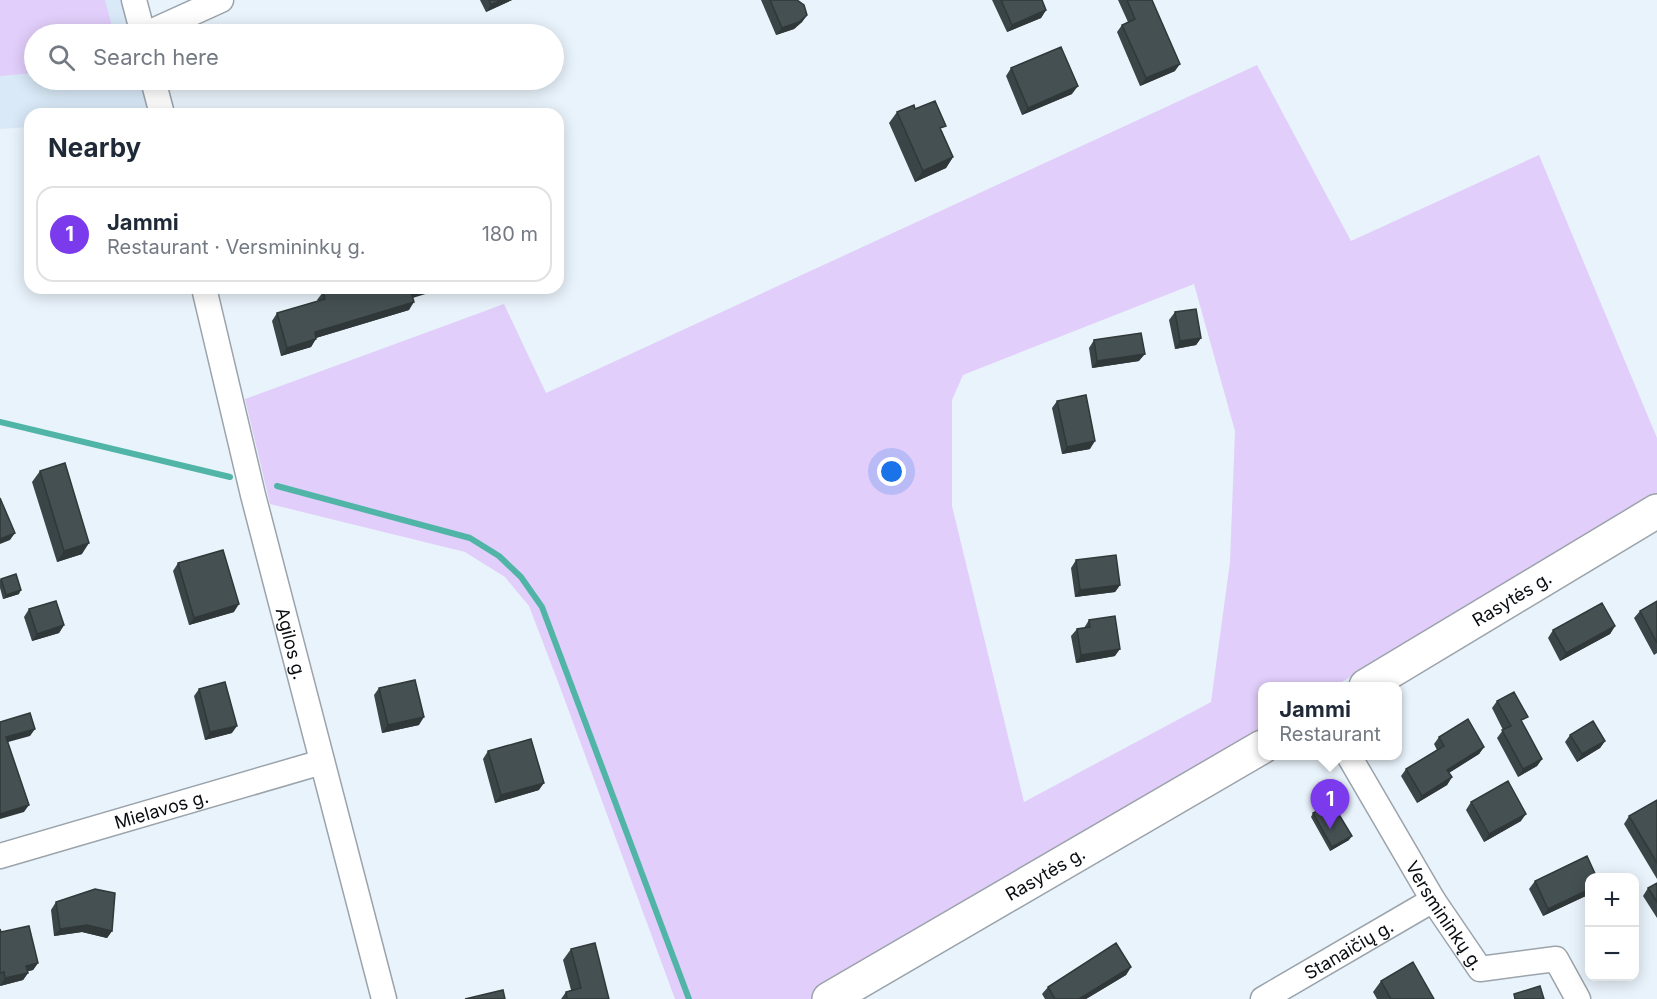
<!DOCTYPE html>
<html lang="en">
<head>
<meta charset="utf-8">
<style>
  body { margin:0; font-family:Inter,sans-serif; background:#f6f6f7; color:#1f2937 }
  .controls { position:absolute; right:18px; bottom:18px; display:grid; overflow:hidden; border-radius:12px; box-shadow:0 3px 15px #0003 }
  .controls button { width:54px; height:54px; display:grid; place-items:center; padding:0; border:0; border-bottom:2px solid #e0e1e3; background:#fff; color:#1f2937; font:30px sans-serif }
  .you { position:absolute; left:892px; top:472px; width:21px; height:21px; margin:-15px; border:4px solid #fff; border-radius:50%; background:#1a73e8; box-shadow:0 0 0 9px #1a73e833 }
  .badge { display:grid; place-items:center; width:39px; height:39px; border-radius:50%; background:#7c3aed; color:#fff; font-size:20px; font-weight:700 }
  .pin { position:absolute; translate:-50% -50px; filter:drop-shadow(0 2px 3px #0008) }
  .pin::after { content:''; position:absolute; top:32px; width:21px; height:18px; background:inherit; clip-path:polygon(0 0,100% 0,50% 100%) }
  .popup { position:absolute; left:1258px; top:682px; width:144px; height:78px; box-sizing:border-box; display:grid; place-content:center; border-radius:12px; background:#fff; filter:drop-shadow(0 2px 4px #0005); font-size:20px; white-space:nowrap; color:#747a83 }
  .popup b { font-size:22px; color:#1f2937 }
  .popup::after { content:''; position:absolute; left:50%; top:100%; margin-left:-12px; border:12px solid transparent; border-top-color:#fff }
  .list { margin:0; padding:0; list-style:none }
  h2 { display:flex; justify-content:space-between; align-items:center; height:78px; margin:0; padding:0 24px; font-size:26px }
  h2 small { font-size:20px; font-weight:400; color:#747a83 }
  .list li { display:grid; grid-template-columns:39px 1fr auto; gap:18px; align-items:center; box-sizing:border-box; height:96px; margin:0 12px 12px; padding:0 12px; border:2px solid #e0e1e3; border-radius:18px }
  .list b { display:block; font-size:22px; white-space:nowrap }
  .list p { margin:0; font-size:20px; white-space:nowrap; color:#747a83 }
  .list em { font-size:20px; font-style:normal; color:#747a83 }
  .icon { flex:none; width:33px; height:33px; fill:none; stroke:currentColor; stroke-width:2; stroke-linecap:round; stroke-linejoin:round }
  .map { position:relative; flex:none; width:1657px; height:999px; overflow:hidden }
  .search { position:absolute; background:#fff; box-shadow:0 3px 15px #0003; left:24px; top:24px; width:540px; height:66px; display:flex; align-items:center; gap:15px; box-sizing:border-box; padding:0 21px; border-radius:33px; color:#747a83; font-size:22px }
  .panel { position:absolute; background:#fff; box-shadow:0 3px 15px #0003; left:24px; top:108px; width:540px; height:186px; border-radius:18px }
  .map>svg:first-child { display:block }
  .built { fill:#d9e9f7 }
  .green { fill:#e1cefa; fill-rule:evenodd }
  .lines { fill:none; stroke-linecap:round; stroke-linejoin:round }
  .stream { stroke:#50b4a6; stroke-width:6 }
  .minor-casing { stroke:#9ba3ab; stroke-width:27 }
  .secondary-casing { stroke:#9ba3ab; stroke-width:36 }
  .minor { stroke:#fff; stroke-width:24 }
  .secondary { stroke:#fff; stroke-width:33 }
  .wall { fill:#3a4547 }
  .shaded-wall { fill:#303839 }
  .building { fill:#445052; stroke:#303839; stroke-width:1.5 }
  .labels { text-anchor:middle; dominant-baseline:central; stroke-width:6; stroke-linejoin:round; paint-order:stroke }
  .street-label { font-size:18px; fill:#0a0d10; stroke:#e9f3fb }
</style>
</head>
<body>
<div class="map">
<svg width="1657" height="999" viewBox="0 0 1657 999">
  <rect width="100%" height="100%" fill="#e9f3fb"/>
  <path class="built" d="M0,0H124L132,34H34V80H143L151,114H30V127L0,129Z"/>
  <path class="green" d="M0,0H105L114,34H34V73L0,76Z
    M1257,65L1351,241L1539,155L1657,438V494L1335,686H1262V730L812,999H675L560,687L529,606L505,577L465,552L270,504L245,399L504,304L546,393ZM1194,284L1235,431L1230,562L1211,702L1024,802L952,506V400L963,375Z"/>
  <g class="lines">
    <path class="stream" d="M0,422L230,477
      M277,486L470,538L499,556L521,577L542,607L689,999"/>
    <g class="minor-casing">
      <g id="minor">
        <path d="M134,0L143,34"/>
        <path d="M146,34L221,0"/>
        <path d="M153,80L162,114"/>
        <path id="s1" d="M204,288L253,495L384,999"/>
        <path id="s2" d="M1349,756L1433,900L1480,969L1556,959L1578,999"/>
        <path id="s3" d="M0,856L322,762"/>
        <path id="s4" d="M1263,999L1433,900"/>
      </g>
    </g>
    <g class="secondary-casing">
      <g id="secondary">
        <path id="s5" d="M1366,686L1657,511"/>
        <path id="s6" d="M829,999L1262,747"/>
      </g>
    </g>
    <use href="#minor" class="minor"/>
    <use href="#secondary" class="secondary"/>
  </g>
  <path class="wall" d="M480,0H512L486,12Z
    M761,0H797L807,15L802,22L794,29L776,35Z
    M992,0H1042L1046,10L1041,18L1007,32Z
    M1118,0H1152L1175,71L1140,86L1117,32L1122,25L1128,22Z
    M1011,68L1072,94L1022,115L1006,76Z
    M915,109L942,131L953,157L946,168L915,182L889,123L897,112Z
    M323,292L413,298L409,310L316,338L311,347L281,356L272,321L277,313L318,301L317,300Z
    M1175,312L1201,338L1196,345L1175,349L1169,320Z
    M1094,340L1139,361L1092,368L1089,348Z
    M1057,401L1090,449L1062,454L1052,408Z
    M40,471L82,554L57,562L32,482Z
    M1076,560L1120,585L1115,592L1075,597L1071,568Z
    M178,563L234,612L189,625L173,571Z
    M1,579L19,594L3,599L0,588V580Z
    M1657,601V653L1654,655L1634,618L1640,611Z
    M29,609L64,625L59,633L32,641L24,617Z
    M1089,620L1115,656L1076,663L1071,636L1077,629L1084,628Z
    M1615,626L1610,634L1560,661L1548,638L1553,630Z
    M379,688L419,725L382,733L374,695Z
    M199,689L232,733L205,740L194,696Z
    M1497,701L1523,724L1542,759L1537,766L1518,777L1497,738L1503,730L1492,708Z
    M1570,735L1605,741L1600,748L1577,762L1565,742Z
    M1439,737L1484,747L1479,754L1449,773L1452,777L1447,785L1417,803L1401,776L1406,769L1437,750L1434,744Z
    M488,751L539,790L495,803L483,759Z
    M1657,800V879L1624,824L1629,816Z
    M1471,802L1521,821L1484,842L1466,810Z
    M1313,813L1349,840L1330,851L1311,817Z
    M1590,878V894L1543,916L1529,889L1535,881Z
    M1657,883V918L1643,896L1648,888Z
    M56,902L112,931L107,938L82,932L54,936L51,910Z
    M0,929L1,932L38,963L33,970L28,971V973L23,980L0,986Z
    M571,949L609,999H561L566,992L571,990L563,960Z
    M1131,967L1126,975L1086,999H1045L1042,994L1048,987Z
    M1381,981L1434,999H1377L1373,992Z"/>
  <path class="shaded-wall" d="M501,0H512L486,12L491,5Z
    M1046,10L1041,18L1007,32L1012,25Z
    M807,15L802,22L794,29L776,35L782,28Z
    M1180,64L1175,71L1140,86L1146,78Z
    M1078,86L1072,94L1022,115L1028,108Z
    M953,157L946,168L915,182L923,171Z
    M426,288H445L406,300L411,292Z
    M414,302L409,310L309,340L315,332Z
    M1201,338L1196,345L1175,349L1180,341Z
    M316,339L311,347L281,356L287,348Z
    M1145,354L1139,361L1092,368L1097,361Z
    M1095,441L1090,449L1062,454L1067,447Z
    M15,533L10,540L0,544V539Z
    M89,543L82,554L57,562L64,551Z
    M1120,585L1115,592L1075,597L1080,590Z
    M21,590L19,594L3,599L6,595Z
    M239,604L234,612L189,625L194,618Z
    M64,625L59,633L32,641L37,634Z
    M1615,626L1610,634L1560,661L1566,653Z
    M1120,649L1115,656L1076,663L1081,655Z
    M424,717L419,725L382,733L388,725Z
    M237,726L232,733L205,740L210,732Z
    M35,729L30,736L1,744L6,737Z
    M1605,741L1600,748L1577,762L1582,754Z
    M1484,747L1479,754L1442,777L1447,770Z
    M1542,759L1537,766L1518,777L1523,769Z
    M1452,777L1447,785L1417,803L1422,796Z
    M544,783L539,790L495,803L501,795Z
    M29,805L24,812L0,819V814Z
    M1526,814L1521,821L1484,842L1489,834Z
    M1352,836L1349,840L1330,851L1332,847Z
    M1590,889V894L1543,916L1548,909Z
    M87,925L112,931L107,938L82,932L54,936L60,929Z
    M38,963L33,970L21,973L26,966Z
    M1131,967L1126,975L1086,999H1079Z
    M28,973L23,980L0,986L5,978Z"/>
  <path class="building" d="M489,0H501L491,5Z
    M770,0H797L804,5L807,15L799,22L782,28Z
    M1001,0H1042L1046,10L1012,25Z
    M1127,0H1152L1180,64L1146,78L1122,25L1135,19Z
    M491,25L495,34H469Z
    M1061,47L1078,86L1028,108L1011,68Z
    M935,101L946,126L940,128L953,157L923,171L897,112L914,105L915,109Z
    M337,288H426L411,292L414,302L315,332L316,339L287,348L277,313L325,299L323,292Z
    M1196,309L1201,338L1180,341L1175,312Z
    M1141,333L1145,354L1097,361L1094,340Z
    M1086,395L1095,441L1067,447L1057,401Z
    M65,463L89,543L64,551L40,471Z
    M0,498L15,533L0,539Z
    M223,550L239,604L194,618L178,563Z
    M1116,555L1120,585L1080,590L1076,560Z
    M16,574L21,590L6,595L1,579Z
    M56,601L64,625L37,634L29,609Z
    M1657,601V643L1640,611Z
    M1602,603L1615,626L1566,653L1553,630Z
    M1115,616L1120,649L1081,655L1077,629L1090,627L1089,620Z
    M415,680L424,717L388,725L379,688Z
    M225,682L237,726L210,732L199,689Z
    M1514,692L1528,717L1521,720L1542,759L1523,769L1502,730L1511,726L1497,701Z
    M30,713L35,729L6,737L29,805L0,814V722Z
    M1468,719L1484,747L1447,770L1452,777L1422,796L1406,769L1444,746L1439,737Z
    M1593,721L1605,741L1582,754L1570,735Z
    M531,739L544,783L501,795L488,751Z
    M1508,781L1526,814L1489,834L1471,802Z
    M1657,800V863L1629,816Z
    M1332,803L1352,836L1332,847L1313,813Z
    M1587,856L1597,878H1590V889L1548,909L1535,881Z
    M1657,883V902L1648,888Z
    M95,889L115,893L112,931L87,925L60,929L56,902Z
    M29,926L38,963L26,966L28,973L5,978L4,972L0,973V929L1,932Z
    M595,943L609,999H567L566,992L581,988L571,949Z
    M1116,943L1131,967L1079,999H1055L1048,987Z
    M1413,962L1434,999H1391L1381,981Z
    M1540,986L1544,999H1515L1514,994Z
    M503,990L505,999H465Z"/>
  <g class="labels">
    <g class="street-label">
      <text stroke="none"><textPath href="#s5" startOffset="170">Rasytės g.</textPath></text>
      <text stroke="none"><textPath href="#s1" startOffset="366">Agilos g.</textPath></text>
      <text stroke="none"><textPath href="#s3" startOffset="168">Mielavos g.</textPath></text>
      <text stroke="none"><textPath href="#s6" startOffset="250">Rasytės g.</textPath></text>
      <text stroke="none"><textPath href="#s2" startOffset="186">Versmininkų g.</textPath></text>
      <text stroke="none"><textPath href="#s4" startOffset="99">Stanaičių g.</textPath></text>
    </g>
  </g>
</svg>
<div class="controls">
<button>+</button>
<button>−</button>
</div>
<div class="you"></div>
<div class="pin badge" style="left:1330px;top:829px">1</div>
<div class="popup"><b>Jammi</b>Restaurant</div>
<div class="search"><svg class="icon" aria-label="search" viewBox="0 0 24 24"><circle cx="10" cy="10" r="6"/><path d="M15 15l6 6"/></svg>Search here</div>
<section class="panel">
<h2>Nearby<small></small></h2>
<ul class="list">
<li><span class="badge">1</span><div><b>Jammi</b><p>Restaurant · Versmininkų g.</p></div><em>180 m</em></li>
</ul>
</section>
</div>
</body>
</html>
